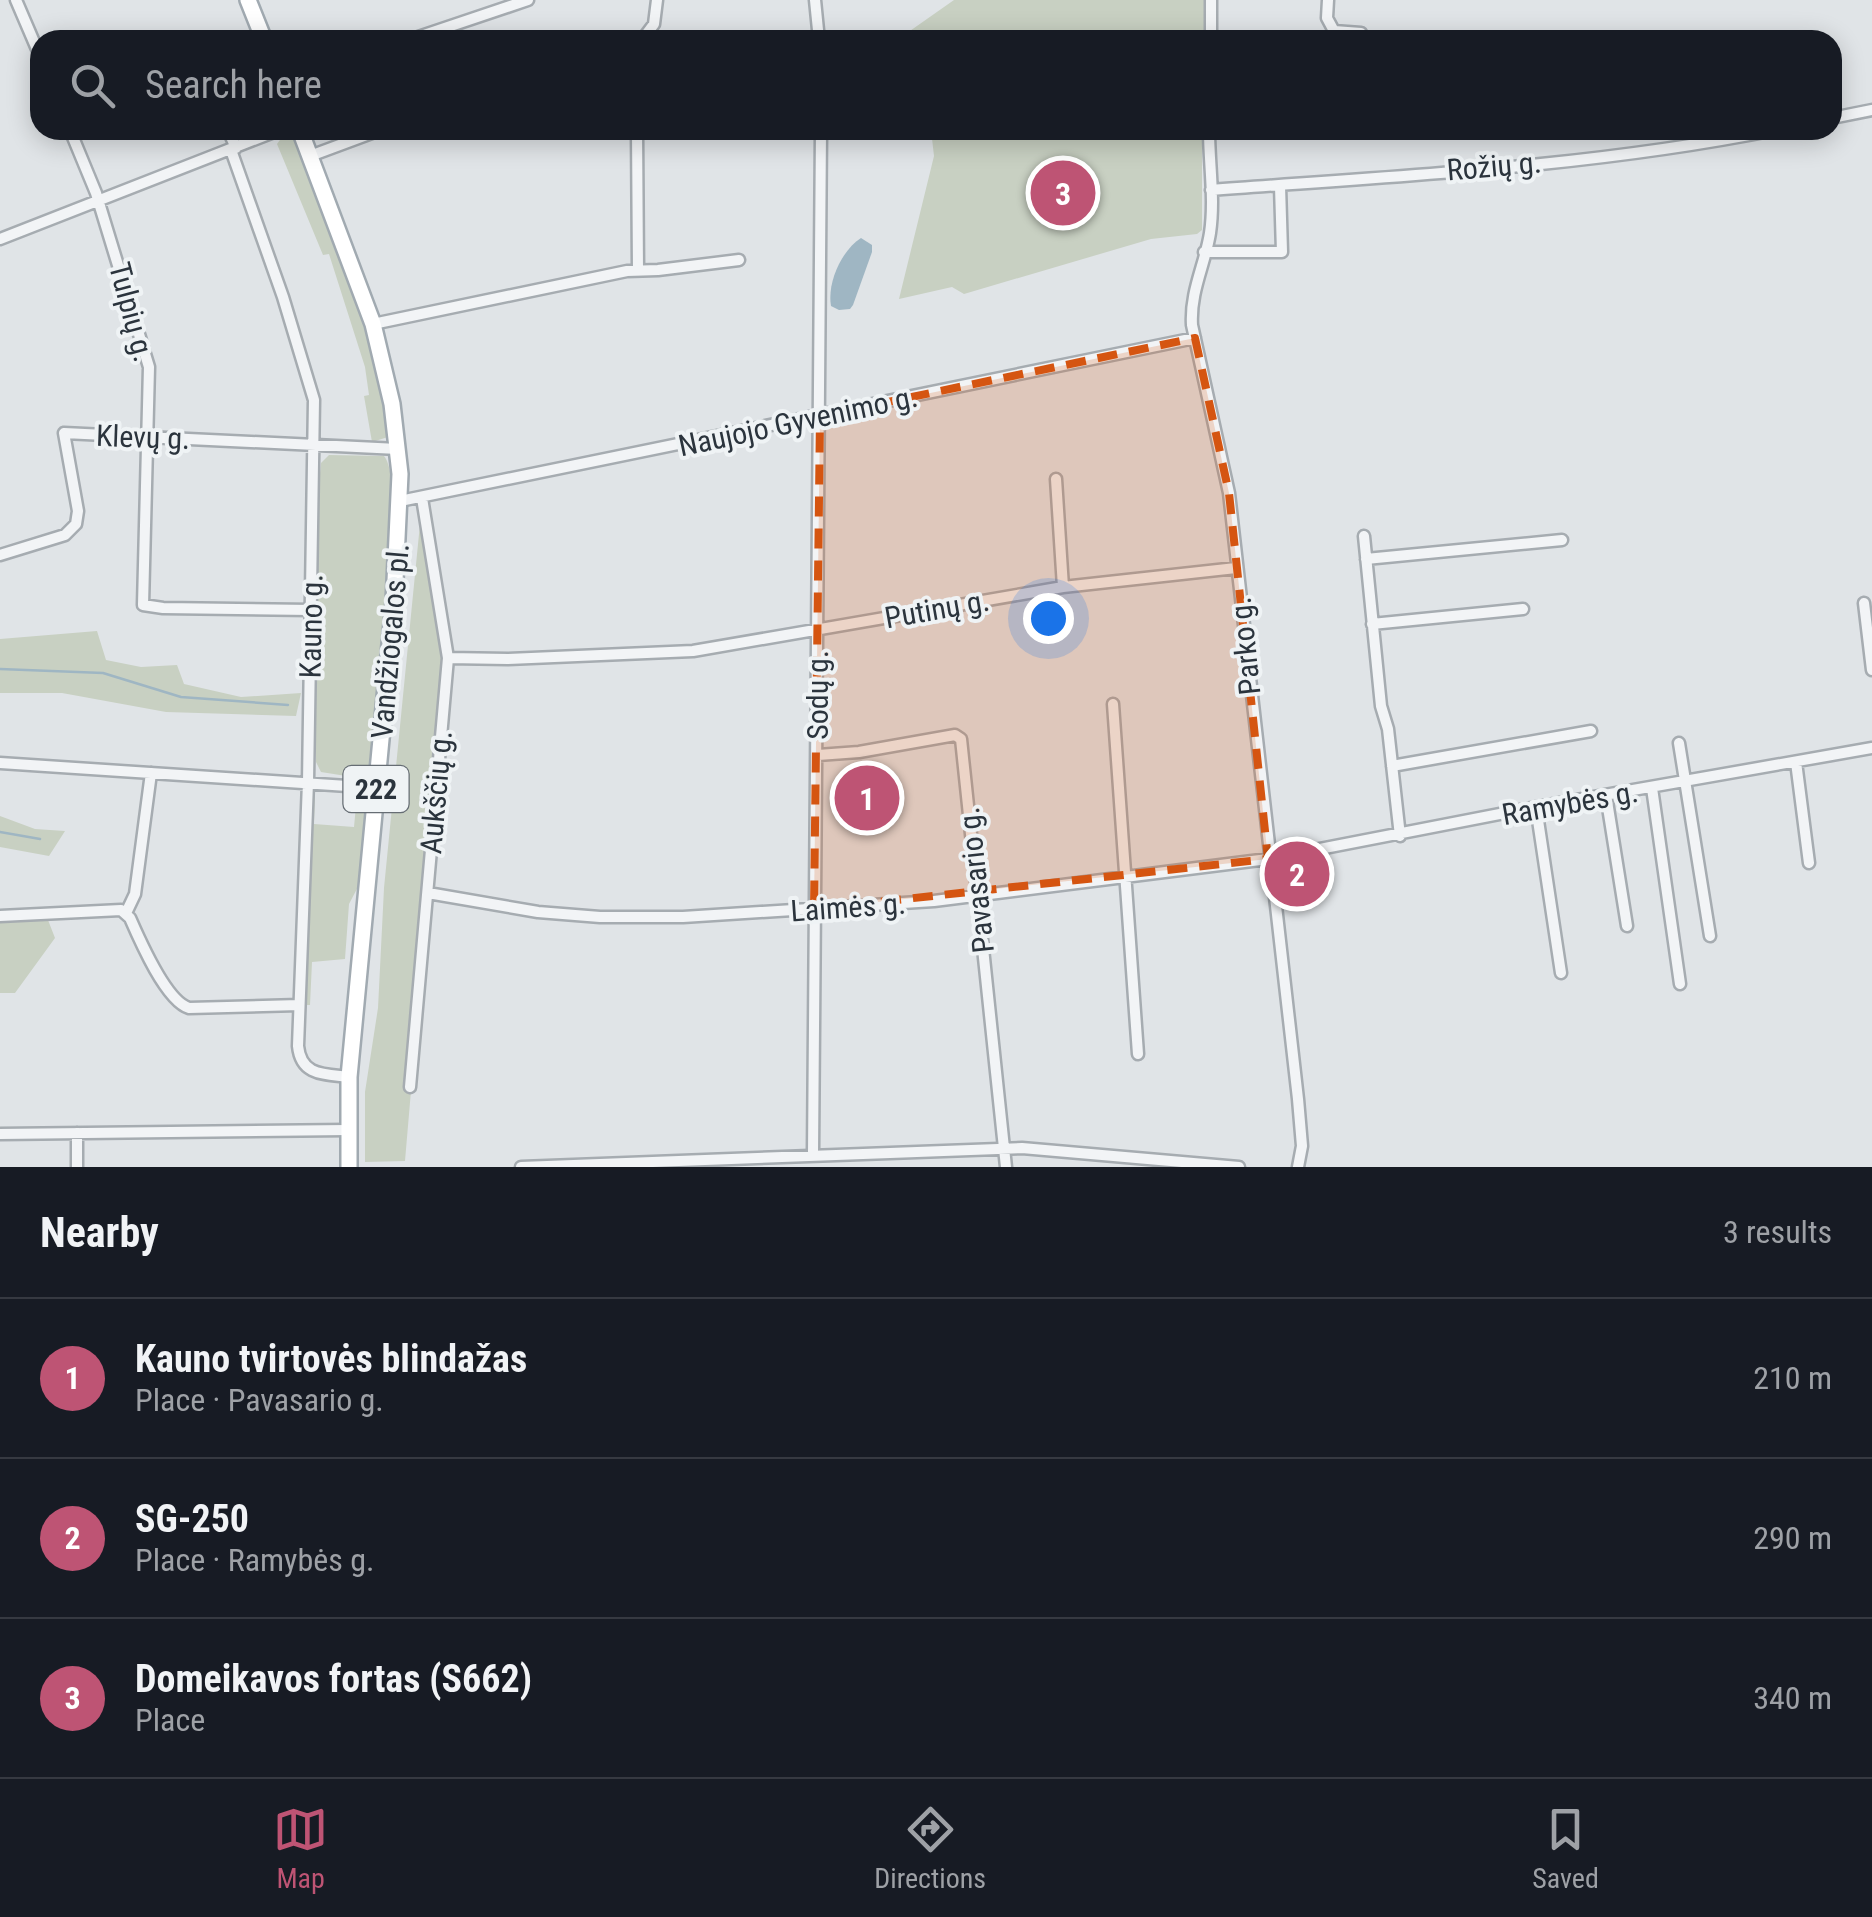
<!DOCTYPE html>
<html lang="en">
<head>
<meta charset="utf-8">
<style>
  body { margin:0; font-family:"Roboto Condensed",sans-serif; background:#242831; color:#f1f3f6 }
  .you { position:absolute; left:1048px; top:618px; width:35px; height:35px; margin:-25px; border:8px solid #fff; border-radius:50%; background:#1a73e8; box-shadow:0 0 0 15px #1a73e833 }
  .badge { display:grid; place-items:center; width:65px; height:65px; border-radius:50%; background:#be5474; color:#fff; font-size:32px; font-weight:700 }
  .pin { position:absolute; translate:-50% -50%; border:5px solid #fff; box-shadow:0 2px 10px #0006 }
  .list { margin:0; padding:0; list-style:none }
  h2 { display:flex; justify-content:space-between; align-items:center; height:130px; margin:0; padding:0 40px; font-size:42px }
  h2 small { font-size:32px; font-weight:400; color:#9ea1a6 }
  .list li { display:grid; grid-template-columns:65px 1fr auto; gap:30px; align-items:center; box-sizing:border-box; height:160px; padding:0 40px; border-top:2px solid #363941 }
  .list b { display:block; font-size:38px; white-space:nowrap }
  .list p { margin:0; font-size:32px; white-space:nowrap; color:#9ea1a6 }
  .list em { font-size:32px; font-style:normal; color:#9ea1a6 }
  .icon { flex:none; width:55px; height:55px; fill:none; stroke:currentColor; stroke-width:2; stroke-linecap:round; stroke-linejoin:round }
  .map { position:relative; flex:none; width:1872px; height:1167px; overflow:hidden }
  .search { position:absolute; background:#171b24; box-shadow:0 5px 25px #0003; left:30px; right:30px; top:30px; height:110px; display:flex; align-items:center; gap:25px; box-sizing:border-box; padding:0 35px; border-radius:30px; color:#9ea1a6; font-size:38px }
  .sheet { height:610px; background:#171b24 }
  nav { display:flex; justify-content:space-around; align-items:center; box-sizing:border-box; height:140px; border-top:2px solid #363941; background:#171b24; font-size:28px; color:#9ea1a6 }
  nav a { display:grid; justify-items:center; gap:5px }
  nav .on { color:#be5474 }
  .map>svg:first-child { display:block }
  .green { fill:#c8d0c2 }
  .water { fill:#9fb6c3 }
  .lines { fill:none; stroke-linecap:round; stroke-linejoin:round }
  .stream { stroke:#9fb6c3; stroke-width:2.5 }
  .street-casing { stroke:#a6acb1; stroke-width:15 }
  .primary-casing { stroke:#a1aab1; stroke-width:20 }
  .street { stroke:#f2f4f6; stroke-width:10 }
  .primary { stroke:#fff; stroke-width:15 }
  .marked { fill:#d55511; fill-opacity:0.2; stroke:#d55511; stroke-width:8; stroke-dasharray:20 12; stroke-linejoin:round }
  .labels { text-anchor:middle; dominant-baseline:central; stroke-width:8; stroke-linejoin:round; paint-order:stroke }
  .shield { fill:#eff3f5; stroke:#666d74; stroke-width:2.5 }
  .shield-label { font-size:28px; font-weight:bold; fill:#2b343d }
  .street-label { font-size:30px; fill:#2b343d; stroke:#eff3f5 }
</style>
</head>
<body>
<div class="map">
<svg width="1872" height="1167" viewBox="0 0 1872 1167">
  <rect width="100%" height="100%" fill="#e0e4e7"/>
  <path class="green" d="M954,0H1205L1204,40H897Z
    M931,130H1202V230L1197,234L1151,239L964,294L952,287L899,299L934,156Z
    M285,133L295,135C332,232 373,327 389,429L388,437L372,442L364,396L369,395L365,367L329,254L323,255L277,144Z
    M329,455L384,456C409,485 376,721 372,771L365,779L321,772L316,762L314,634L319,483L321,463Z
    M420,524L431,548L448,658L405,1161L365,1162V1092L378,1008L384,888Z
    M97,631L106,660L141,667L177,665L184,684L241,697L301,693L296,716L166,712L62,693H0V639Z
    M310,790L315,795L314,824L354,827L357,795L345,792L369,795L359,885L349,904L345,959L312,962L310,1005H303Z
    M0,816L35,829L65,831L49,856L0,847Z
    M0,920H48L55,938L15,993H0Z"/>
  <path class="water" d="M861,238L872,245V252L853,305L850,309L839,310L831,306C827,283 841,251 861,238Z"/>
  <g class="lines">
    <path class="stream" d="M0,669L103,673L181,697L288,705
      M0,832L40,839"/>
    <g class="street-casing">
      <path id="street" d="M16,0L40,56
        M815,0L819,40
        M1328,0L1327,18L1334,31L1361,33
        M409,40L528,0
        M642,40L654,24L657,0
        M1211,40V0
        M1832,118L1872,110
        M70,130L96,193L149,367L143,605L163,608L311,610
        M228,130L236,148
        M637,130L638,270
        M1209,130C1209,164 1215,199 1210,233C1205,265 1190,291 1192,325L1229,493L1298,1099L1302,1146L1298,1167
        M231,150L283,297L314,400L308,782L298,1046C301,1076 324,1074 349,1077
        M310,156L380,130
        M1211,190C1398,176 1590,167 1775,130
        M0,239L279,130
        M1204,252H1282L1280,186
        M373,324L627,271L658,270L739,260
        M1056,479L1063,587
        M400,501L1195,338
        M1364,536L1381,706L1388,729L1400,836
        M0,555L65,535L76,524L78,511L64,433L398,449
        M1366,559L1562,540
        M1864,603L1872,670
        M1372,624L1523,609
        M448,658L508,659L693,651L1063,587L1236,568
        M1113,704L1138,1054
        M1679,743L1710,936
        M818,755L859,752L955,735L961,739L1006,1167
        M1796,762L1809,863
        M0,763L377,788
        M1392,766L1591,731
        M1652,788L1680,984
        M1606,795L1627,926
        M1536,807L1561,973
        M428,893L538,912L600,917H683L934,901L1268,859L1536,807L1872,748
        M126,913L135,894L151,773
        M0,916L121,910L130,918C140,941 166,1001 189,1008L299,1005
        M410,1087L448,658L422,498
        M0,1134L348,1130
        M813,1154L821,130
        M77,1167V1133
        M521,1167L1022,1148L1239,1167"/>
    </g>
    <g class="primary-casing">
      <path id="primary" d="M248,0L264,40
        M300,130L373,324L392,404L400,474L394,602L349,1077V1167"/>
    </g>
    <use href="#street" class="street"/>
    <use href="#primary" class="primary"/>
  </g>
  <path class="marked" d="M1195,338L1229,493L1268,859L814,909L820,416Z"/>
  <g class="labels">
    <rect class="shield" x="343.5" y="766" width="65" height="46" rx="8"/>
    <g class="shield-label">
      <text x="376" y="789">222</text>
    </g>
    <g class="street-label">
      <text transform="translate(1494 166) rotate(-5)">Rožių g.</text>
      <text transform="translate(132 312) rotate(75)">Tulpių g.</text>
      <text transform="translate(798 421) rotate(-12)">Naujojo Gyvenimo g.</text>
      <text transform="translate(143 437) rotate(2)">Klevų g.</text>
      <text transform="translate(937 609) rotate(-10)">Putinų g.</text>
      <text transform="translate(311 626) rotate(-89)">Kauno g.</text>
      <text transform="translate(390 641) rotate(-85)">Vandžiogalos pl.</text>
      <text transform="translate(1245 646) rotate(-96)">Parko g.</text>
      <text transform="translate(817 695) rotate(-90)">Sodų g.</text>
      <text transform="translate(436 792) rotate(-85)">Aukščių g.</text>
      <text transform="translate(1570 803) rotate(-10)">Ramybės g.</text>
      <text transform="translate(976 880) rotate(-96)">Pavasario g.</text>
      <text transform="translate(848 907) rotate(-4)">Laimės g.</text>
    </g>
  </g>
</svg>
<div class="you"></div>
<div class="pin badge" style="left:867px;top:798px">1</div>
<div class="pin badge" style="left:1297px;top:874px">2</div>
<div class="pin badge" style="left:1063px;top:193px">3</div>
<div class="search"><svg class="icon" aria-label="search" viewBox="0 0 24 24"><circle cx="10" cy="10" r="6"/><path d="M15 15l6 6"/></svg>Search here</div>
</div>
<section class="sheet">
<h2>Nearby<small>3 results</small></h2>
<ul class="list">
<li><span class="badge">1</span><div><b>Kauno tvirtovės blindažas</b><p>Place · Pavasario g.</p></div><em>210 m</em></li>
<li><span class="badge">2</span><div><b>SG-250</b><p>Place · Ramybės g.</p></div><em>290 m</em></li>
<li><span class="badge">3</span><div><b>Domeikavos fortas (S662)</b><p>Place</p></div><em>340 m</em></li>
</ul>
</section>
<nav>
<a class="on"><svg class="icon" aria-label="map" viewBox="0 0 24 24"><path d="M3 6l6-2 6 2 6-2v14l-6 2-6-2-6 2zM9 4v14M15 6v14"/></svg>Map</a>
<a><svg class="icon" aria-label="directions" viewBox="0 0 24 24"><path d="M12 3l9 9-9 9-9-9zM9 14v-3h6M13 9l2 2-2 2"/></svg>Directions</a>
<a><svg class="icon" aria-label="saved" viewBox="0 0 24 24"><path d="M7 4h10v16l-5-4-5 4z"/></svg>Saved</a>
</nav>
</body>
</html>
